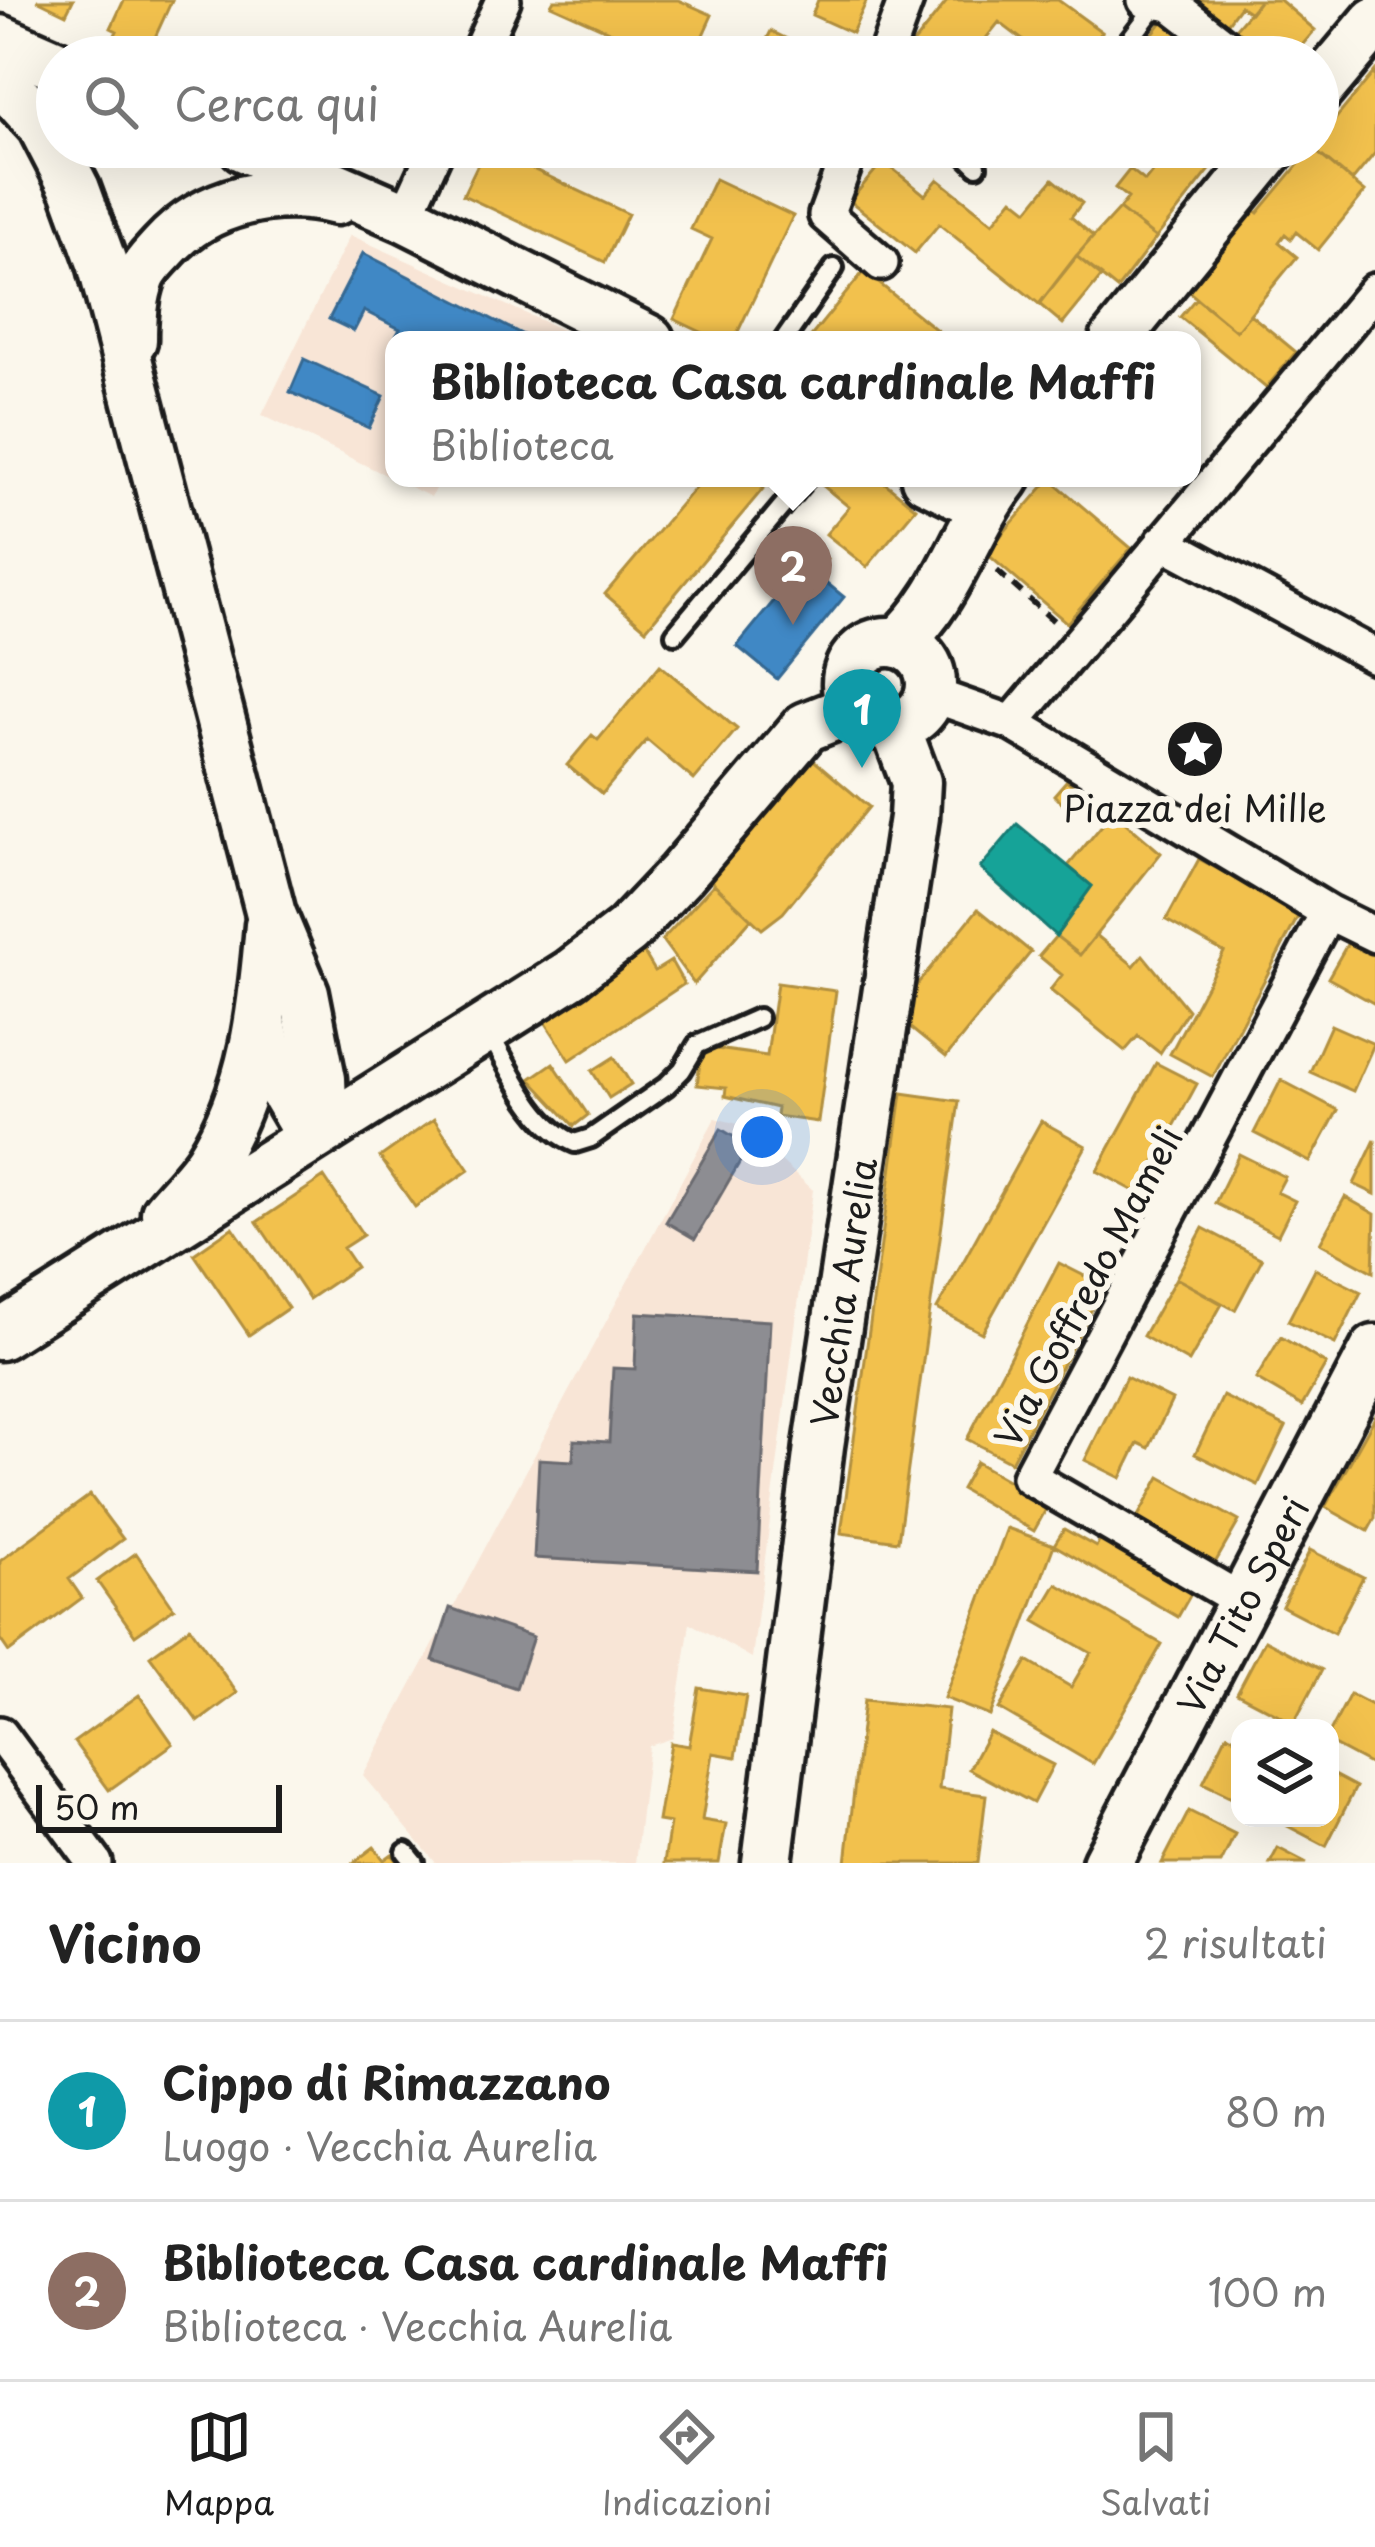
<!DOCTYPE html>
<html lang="it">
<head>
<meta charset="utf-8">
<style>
  body { margin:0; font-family:"Playpen Sans",sans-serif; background:#f6f6f6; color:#222 }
  .controls { position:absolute; right:36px; bottom:36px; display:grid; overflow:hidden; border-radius:24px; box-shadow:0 12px 48px #0002 }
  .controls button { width:108px; height:108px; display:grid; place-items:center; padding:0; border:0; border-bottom:3px solid #e0e0e0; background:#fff; color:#222; font:60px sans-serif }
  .scale { position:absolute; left:36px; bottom:30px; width:246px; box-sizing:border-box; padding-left:12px; border:6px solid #1c1c1c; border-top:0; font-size:33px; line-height:42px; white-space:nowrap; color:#1c1c1c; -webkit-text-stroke:9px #fbf7ec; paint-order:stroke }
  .you { position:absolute; left:762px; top:1137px; width:42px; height:42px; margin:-30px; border:9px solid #fff; border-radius:50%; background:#1a73e8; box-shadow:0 0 0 18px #1a73e833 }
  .badge { display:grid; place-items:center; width:78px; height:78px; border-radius:50%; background:#1c1c1c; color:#fff; font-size:39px; font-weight:700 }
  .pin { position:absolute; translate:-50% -99px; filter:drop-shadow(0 3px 6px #0008) }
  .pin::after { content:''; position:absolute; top:63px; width:42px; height:36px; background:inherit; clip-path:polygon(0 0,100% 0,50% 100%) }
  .popup { position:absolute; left:385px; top:331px; width:816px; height:156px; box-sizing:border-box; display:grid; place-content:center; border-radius:24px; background:#fff; filter:drop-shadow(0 3px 9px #0005); font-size:39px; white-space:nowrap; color:#767676 }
  .popup b { font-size:45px; color:#222 }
  .popup::after { content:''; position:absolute; left:50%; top:100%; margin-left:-24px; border:24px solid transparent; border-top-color:#fff }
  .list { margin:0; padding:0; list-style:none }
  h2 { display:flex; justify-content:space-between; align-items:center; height:156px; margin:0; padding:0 48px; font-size:51px }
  h2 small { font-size:39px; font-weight:400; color:#767676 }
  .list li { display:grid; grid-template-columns:78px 1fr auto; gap:36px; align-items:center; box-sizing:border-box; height:180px; padding:0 48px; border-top:3px solid #e0e0e0 }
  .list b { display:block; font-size:45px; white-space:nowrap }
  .list p { margin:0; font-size:39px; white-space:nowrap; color:#767676 }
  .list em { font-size:39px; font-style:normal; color:#767676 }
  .icon { flex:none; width:66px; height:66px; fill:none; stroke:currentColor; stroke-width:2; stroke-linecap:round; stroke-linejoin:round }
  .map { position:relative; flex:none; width:1375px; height:1863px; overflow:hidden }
  .search { position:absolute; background:#fff; box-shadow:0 12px 48px #0002; left:36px; right:36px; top:36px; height:132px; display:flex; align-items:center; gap:30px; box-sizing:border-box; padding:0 42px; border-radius:66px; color:#767676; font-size:45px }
  .sheet { height:516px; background:#fff }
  nav { display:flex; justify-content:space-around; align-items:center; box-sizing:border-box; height:168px; border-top:3px solid #e0e0e0; background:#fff; font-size:33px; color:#767676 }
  nav a { display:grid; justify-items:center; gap:6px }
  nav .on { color:#1c1c1c }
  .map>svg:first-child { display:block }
  .built { fill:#f8e5d6 }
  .homes { fill:#f2c14e; stroke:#b2903f; stroke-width:3 }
  .schools { fill:#3f88c5; stroke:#346892; stroke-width:3 }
  .public { fill:#17a398; stroke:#187a73; stroke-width:3 }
  .industry { fill:#8d8d92; stroke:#6b6b6f; stroke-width:3 }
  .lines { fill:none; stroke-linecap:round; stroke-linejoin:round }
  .service-casing { stroke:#1c1c1c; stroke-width:26 }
  .minor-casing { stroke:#1c1c1c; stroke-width:42 }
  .secondary-casing { stroke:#1c1c1c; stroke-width:57 }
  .path { stroke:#1c1c1c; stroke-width:6; stroke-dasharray:12 9; stroke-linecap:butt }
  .service { stroke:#fbf7ec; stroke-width:16 }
  .minor { stroke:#fbf7ec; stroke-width:33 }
  .secondary { stroke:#fbf7ec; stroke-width:48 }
  .labels { text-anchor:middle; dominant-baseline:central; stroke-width:12; stroke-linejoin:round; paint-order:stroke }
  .poi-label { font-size:36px; fill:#1c1c1c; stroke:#fbf7ec }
  .street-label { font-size:36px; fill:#1c1c1c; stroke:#fbf7ec }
</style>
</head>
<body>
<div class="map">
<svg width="1375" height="1863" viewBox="0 0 1375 1863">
  <rect width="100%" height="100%" fill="#fbf7ec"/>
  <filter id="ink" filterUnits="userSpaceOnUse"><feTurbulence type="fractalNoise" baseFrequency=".00833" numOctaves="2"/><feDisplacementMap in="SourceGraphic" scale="24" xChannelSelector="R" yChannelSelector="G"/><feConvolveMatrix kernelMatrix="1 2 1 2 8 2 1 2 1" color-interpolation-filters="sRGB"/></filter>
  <g filter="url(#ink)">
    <path class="built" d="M350,235L578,337L394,340V478H440L431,497L262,415Z
      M715,1118L742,1125L813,1190L752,1658L690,1623L673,1738L649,1746L635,1863H436L363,1776Z"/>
    <path class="homes" d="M37,0H73L66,14Z
      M124,0H172L151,46L146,43L142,50L114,37L117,31L111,28Z
      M554,0H678L712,15L693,57H667L551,5Z
      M818,0H867L852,33L812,15Z
      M948,0H1058L1102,32L1081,57H1012L1024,41L999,22L971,57H926L912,45Z
      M1186,0H1260L1250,13L1240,6L1223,29Z
      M1260,0H1280L1315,30L1292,57H1255L1230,35Z
      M1169,13L1225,57H1134Z
      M771,31L807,49L803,57H758Z
      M1375,71V153L1352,181L1312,148L1318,147V140Z
      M486,147L628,214L605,262L463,195Z
      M614,147H653L646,162Z
      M747,147H786L779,163Z
      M1172,147H1228L1156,238L1119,209L1128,198L1115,188L1130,169L1145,181Z
      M1312,148L1365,192L1318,250L1296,232L1291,239L1285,234L1279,242L1297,257L1236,331L1188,291L1254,210L1258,213Z
      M883,161L925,195L938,179L993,223L1013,198L1028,210L1053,179L1082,203L1071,217L1093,236L1039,304L939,224L915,253L850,201Z
      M715,179L793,216L734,340H718L674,319L712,239L691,229Z
      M1119,209L1156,238L1117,289L1076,256Z
      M1076,256L1102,276L1063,324L1039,304Z
      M864,271L949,340H808Z
      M1196,298L1236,331L1250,314L1296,352L1266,388L1180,317Z
      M703,478H772L646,629L605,594Z
      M827,478H879L916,508L867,567L826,534L849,507L822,485Z
      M1050,479L1131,548L1067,623L986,553Z
      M808,543L827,559L815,574L796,558Z
      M660,665L737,729L694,780L647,740L602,794L567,765L592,735L598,740Z
      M810,757L869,807L783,913L762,929L709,879Z
      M1067,780L1081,794L1068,809L1054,795Z
      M1113,812L1161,853L1080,955L1056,936L1092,886L1068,866Z
      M1199,859L1300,913L1213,1077L1170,1054L1224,952L1166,920Z
      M714,884L751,919L694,984L662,940Z
      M978,909L1031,952L946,1057L893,1014Z
      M1096,935L1134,966L1143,955L1188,1010L1160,1053L1138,1036L1125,1051L1050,990L1062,975L1039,956L1056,936L1080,955Z
      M1349,941L1375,955V1004L1328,978Z
      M643,951L655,971L671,961L684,984L570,1060L542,1017Z
      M777,983L836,991L818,1122L776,1116L777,1108L725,1096L726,1088L697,1085L702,1047L767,1056Z
      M1331,1025L1374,1044L1353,1091L1310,1072Z
      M614,1057L631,1084L609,1098L592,1071Z
      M553,1063L588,1115L574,1126L530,1079Z
      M1156,1063L1197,1084L1138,1193L1097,1171Z
      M1281,1080L1338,1110L1310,1162L1254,1133Z
      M902,1093L959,1101L898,1541L841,1533Z
      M434,1119L469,1170L415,1207L380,1157Z
      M1041,1121L1086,1146L982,1333L937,1309Z
      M1375,1140V1194L1354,1184Z
      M1239,1154L1285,1177L1277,1192L1295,1201L1278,1235L1215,1203Z
      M324,1177L363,1235L343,1248L356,1267L309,1299L257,1222Z
      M1345,1197L1375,1214L1373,1272L1320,1243Z
      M233,1227L288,1308L249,1335L194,1254Z
      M1203,1228L1262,1259L1235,1310L1176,1278Z
      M1059,1263L1104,1286L1011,1462L967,1439Z
      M1315,1269L1361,1292L1335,1344L1288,1321Z
      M1176,1278L1222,1304L1189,1362L1143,1336Z
      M1281,1337L1326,1364L1302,1406L1256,1379Z
      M1126,1377L1172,1400L1149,1448L1138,1443L1121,1478L1085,1460Z
      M1223,1396L1286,1427L1258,1485L1195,1454Z
      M1375,1417V1518L1368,1531L1325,1507Z
      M976,1462L1049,1504L1034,1531L961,1489Z
      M1160,1477L1239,1521L1215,1563L1137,1518Z
      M90,1495L123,1539L69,1579L82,1598L9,1652L0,1639V1561Z
      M1007,1528L1054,1545L990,1716L944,1698Z
      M1064,1529L1096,1547L1106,1530L1197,1583L1178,1617L1054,1545Z
      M1310,1550L1363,1577L1334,1633L1282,1606Z
      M136,1553L174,1608L135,1635L97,1581Z
      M1057,1584L1162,1644L1093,1764L999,1709L1027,1661L1071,1687L1091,1653L1035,1621Z
      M190,1627L237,1693L198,1722L150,1656Z
      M1265,1640L1322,1670L1294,1723L1237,1693Z
      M699,1688L746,1696L736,1757L713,1753L702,1820L726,1824L719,1863H664L670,1823L658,1821L671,1743L689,1746Z
      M1350,1694L1375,1707V1767L1330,1743V1732Z
      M139,1695L173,1744L109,1790L74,1742Z
      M864,1700L948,1709L939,1789L986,1795L978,1863H846Z
      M989,1732L1053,1765L1033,1803L969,1769Z
      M1227,1734L1240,1741V1801L1203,1783Z
      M1330,1773L1356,1787L1326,1846L1280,1822L1282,1818H1330Z
      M1189,1811L1235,1834L1221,1863H1162Z
      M374,1847L384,1860L392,1854L399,1863H353Z
      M1278,1848L1307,1863H1270Z"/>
    <path class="schools" d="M363,253L533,340H394L400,329L364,311L354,331L329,319Z
      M304,359L384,396L369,428L290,392Z
      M780,545L844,597L777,679L737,646L787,585L763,566Z"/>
    <path class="public" d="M1017,824L1092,886L1056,936L980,868Z"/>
    <path class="industry" d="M721,1129L749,1146L695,1239L666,1222Z
      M637,1313L770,1321L757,1571L534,1558L539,1459L573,1461L574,1440L609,1442L613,1368L635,1369Z
      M450,1608L533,1637L516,1688L433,1660Z"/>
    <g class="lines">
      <g class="service-casing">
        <path id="service" d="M1116,57L1158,3
          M958,147L977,166
          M1042,152L1046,147
          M784,340L834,268
          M675,634L806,478
          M489,1033C511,1070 534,1127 575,1143L591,1138L666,1086L682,1070L697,1045L758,1018
          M406,1852L415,1863"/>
      </g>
      <g class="minor-casing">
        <path id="minor" d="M1145,0L1171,4L1239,57
          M477,57L503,0
          M885,57L906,0
          M851,147L826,215L881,263
          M405,217L437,147
          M1163,542L1375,656
          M930,694L1012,723L1328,912L1375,935
          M1012,723L1375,291
          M1244,1602L1029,1477L1328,912
          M0,1734L95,1863"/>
      </g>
      <g class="secondary-casing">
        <g id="secondary">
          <path d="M0,40L57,65"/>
          <path d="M0,79L42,125L75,189L102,263L271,914L304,993L321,1079L323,1130"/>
          <path d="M1318,90L1375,22"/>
          <path d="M244,147L405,217L649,340"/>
          <path d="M132,340C132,318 133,297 141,276C146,265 156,256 164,247C206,200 277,185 336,200"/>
          <path d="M1115,340L1272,147"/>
          <path d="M926,478L983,506"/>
          <circle cx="889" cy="684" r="42"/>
          <path d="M898,643C950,597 964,531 1005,478"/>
          <path d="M261,1024L273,1072L311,1137"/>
          <path d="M166,1213C180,1196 197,1180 209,1162C255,1090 263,1007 270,925"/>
          <path d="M0,1335L571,974L627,931L681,874L806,727L854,708"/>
          <path id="s1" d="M767,1863L819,1446L914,817L916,782L895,726"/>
          <path id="s2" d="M1107,1863L1375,1350"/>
        </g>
      </g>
      <path class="path" d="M997,571L1055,622"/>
      <use href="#service" class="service"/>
      <use href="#minor" class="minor"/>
      <use href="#secondary" class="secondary"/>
    </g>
  </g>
  <defs>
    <g id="sight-disc" transform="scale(3)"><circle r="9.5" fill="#1c1c1c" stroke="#fbf7ec"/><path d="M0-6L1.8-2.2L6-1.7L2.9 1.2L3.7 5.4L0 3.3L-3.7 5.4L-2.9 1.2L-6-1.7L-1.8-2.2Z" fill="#fff"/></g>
  </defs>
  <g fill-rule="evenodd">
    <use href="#sight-disc" x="1195" y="749"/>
  </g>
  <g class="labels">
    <g class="poi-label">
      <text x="1195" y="807">Piazza dei Mille</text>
    </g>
    <g class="street-label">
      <text transform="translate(1087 1286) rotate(-62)">Via Goffredo Mameli</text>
      <text stroke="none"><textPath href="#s1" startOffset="576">Vecchia Aurelia</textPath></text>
      <text stroke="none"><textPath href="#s2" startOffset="291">Via Tito Speri</textPath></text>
    </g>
  </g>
</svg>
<div class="controls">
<button><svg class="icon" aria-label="layers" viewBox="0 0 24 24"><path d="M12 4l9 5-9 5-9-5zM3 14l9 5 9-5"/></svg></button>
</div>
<div class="scale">50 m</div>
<div class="you"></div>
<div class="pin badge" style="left:862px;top:768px;background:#0f9aa8">1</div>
<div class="pin badge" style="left:793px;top:625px;background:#8d6e63">2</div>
<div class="popup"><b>Biblioteca Casa cardinale Maffi</b>Biblioteca</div>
<div class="search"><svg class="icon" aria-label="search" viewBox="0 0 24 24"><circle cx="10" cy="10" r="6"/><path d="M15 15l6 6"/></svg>Cerca qui</div>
</div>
<section class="sheet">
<h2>Vicino<small>2 risultati</small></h2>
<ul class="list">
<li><span class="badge" style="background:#0f9aa8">1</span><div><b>Cippo di Rimazzano</b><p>Luogo · Vecchia Aurelia</p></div><em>80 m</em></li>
<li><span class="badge" style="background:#8d6e63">2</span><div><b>Biblioteca Casa cardinale Maffi</b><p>Biblioteca · Vecchia Aurelia</p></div><em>100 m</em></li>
</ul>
</section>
<nav>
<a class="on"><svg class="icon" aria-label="map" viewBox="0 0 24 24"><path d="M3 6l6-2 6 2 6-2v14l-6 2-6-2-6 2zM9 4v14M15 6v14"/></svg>Mappa</a>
<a><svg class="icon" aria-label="directions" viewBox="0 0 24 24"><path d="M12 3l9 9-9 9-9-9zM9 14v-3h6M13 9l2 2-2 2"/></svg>Indicazioni</a>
<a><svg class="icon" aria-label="saved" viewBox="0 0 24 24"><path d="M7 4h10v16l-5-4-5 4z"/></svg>Salvati</a>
</nav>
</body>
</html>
